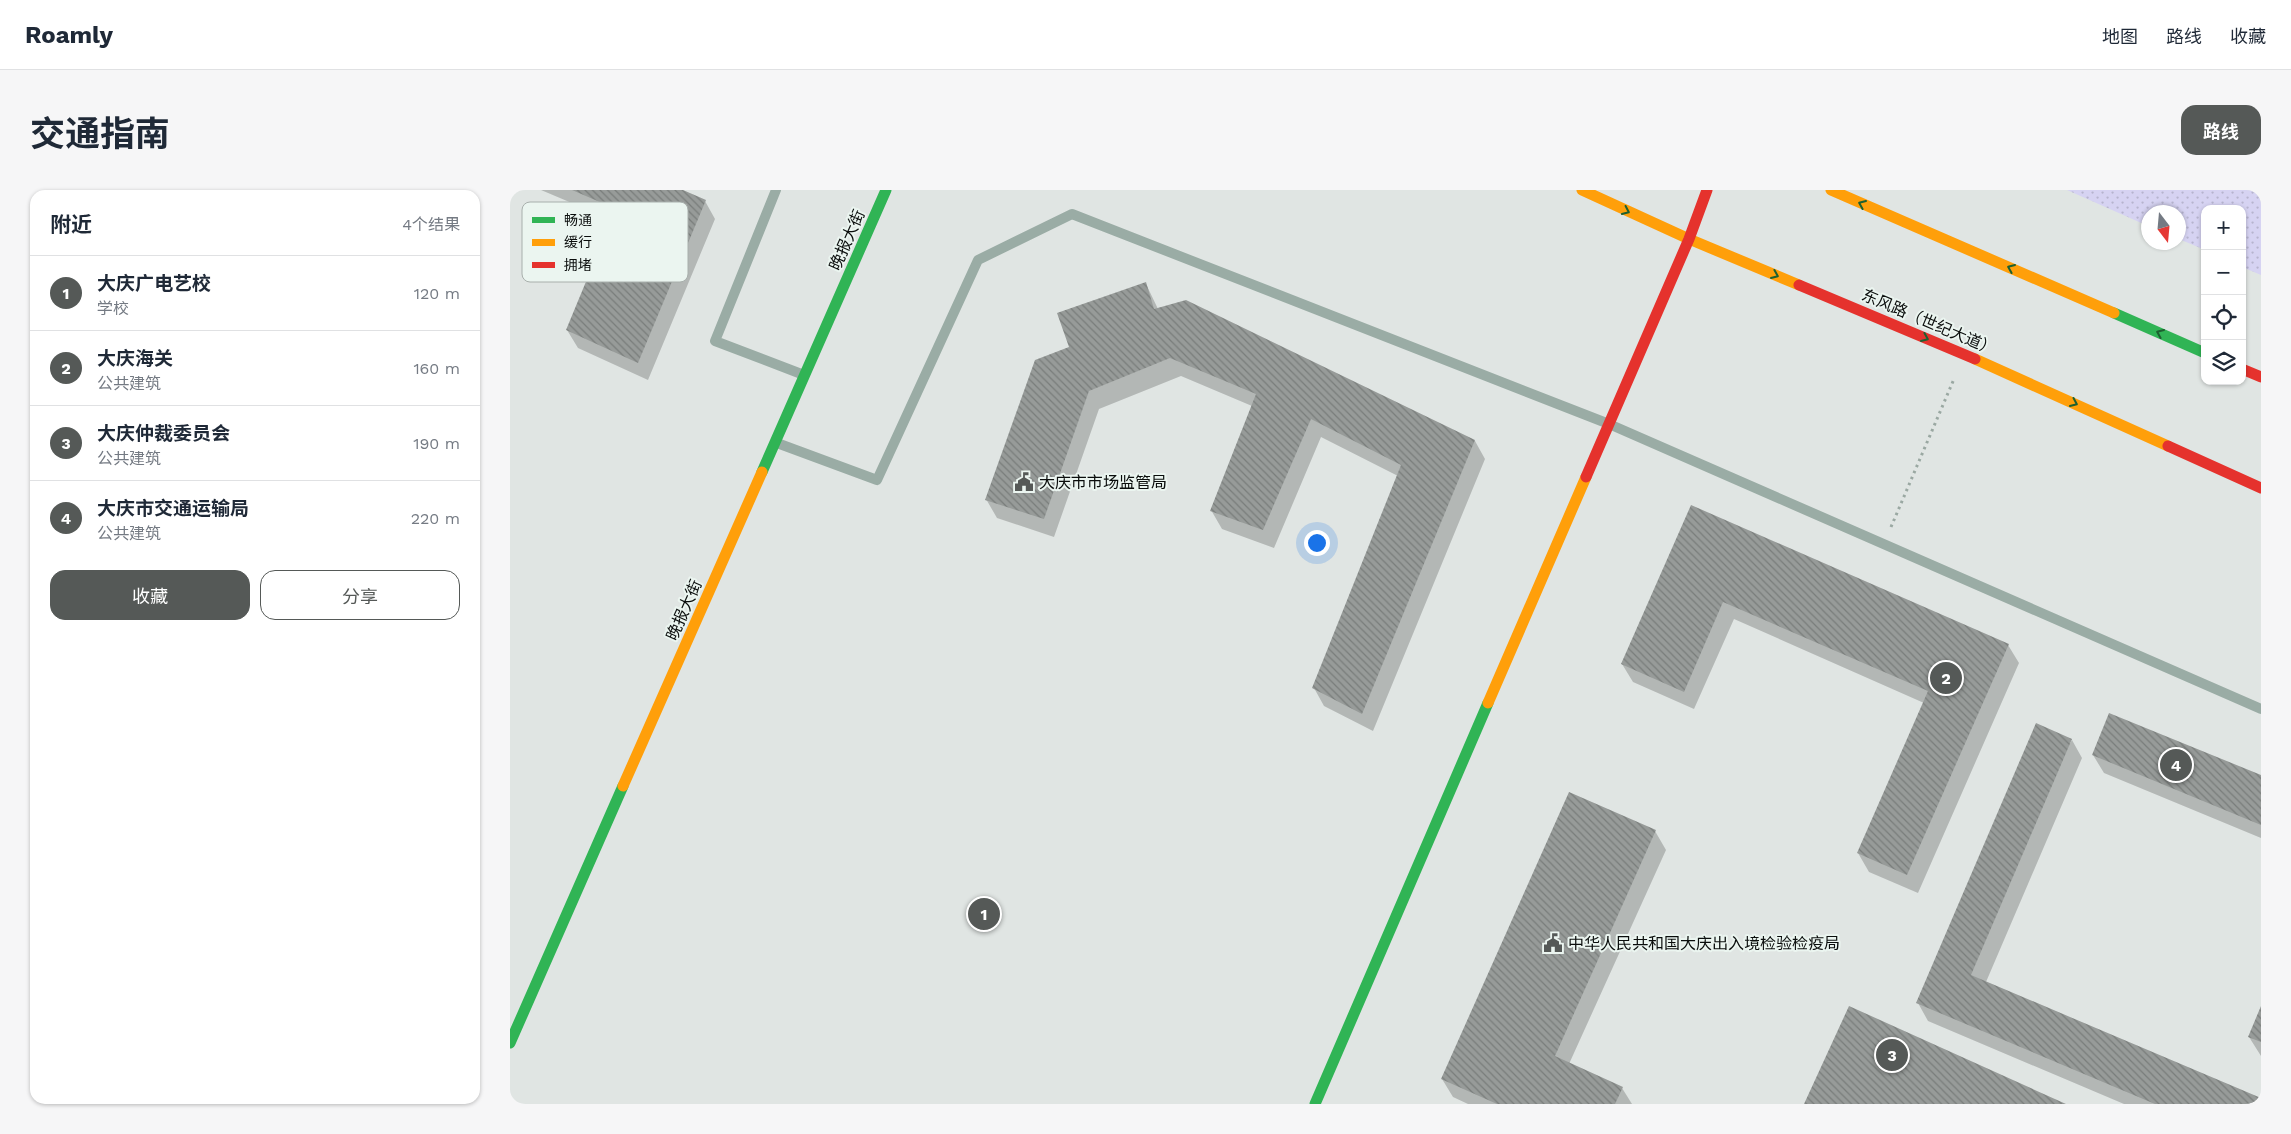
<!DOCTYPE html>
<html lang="zh">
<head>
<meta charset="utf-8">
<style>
  body { margin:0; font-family:"Work Sans","Noto Sans SC",sans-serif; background:#f6f6f7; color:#1f2937 }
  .controls { position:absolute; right:15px; top:15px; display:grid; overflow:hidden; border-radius:10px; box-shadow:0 1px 4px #0004 }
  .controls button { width:45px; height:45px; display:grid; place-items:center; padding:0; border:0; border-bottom:1px solid #e0e1e3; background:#fff; color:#1f2937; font:25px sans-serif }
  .compass { position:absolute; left:1631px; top:15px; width:45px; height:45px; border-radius:50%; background:#fff; box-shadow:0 1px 4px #0004; rotate:164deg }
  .you { position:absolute; left:806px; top:352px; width:18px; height:18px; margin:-12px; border:4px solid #fff; border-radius:50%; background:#1a73e8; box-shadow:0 0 0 8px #1a73e833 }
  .badge { display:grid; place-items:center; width:32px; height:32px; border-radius:50%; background:#555957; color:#fff; font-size:16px; font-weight:700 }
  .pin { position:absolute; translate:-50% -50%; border:2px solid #fff; box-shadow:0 1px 5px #0006 }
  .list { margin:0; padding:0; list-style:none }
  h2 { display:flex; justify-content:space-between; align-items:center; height:65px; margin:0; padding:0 20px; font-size:21px }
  h2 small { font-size:16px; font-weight:400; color:#747a83 }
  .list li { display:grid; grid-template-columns:32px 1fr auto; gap:15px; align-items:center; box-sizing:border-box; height:75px; padding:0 20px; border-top:1px solid #e0e1e3 }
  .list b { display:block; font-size:19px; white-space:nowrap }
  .list p { margin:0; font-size:16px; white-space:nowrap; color:#747a83 }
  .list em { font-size:16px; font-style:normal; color:#747a83 }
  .actions { display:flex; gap:10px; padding:15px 20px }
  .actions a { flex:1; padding:11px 0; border:1px solid #555957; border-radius:15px; text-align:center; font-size:18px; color:#555957 }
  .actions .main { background:#555957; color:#fff }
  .icon { flex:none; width:28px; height:28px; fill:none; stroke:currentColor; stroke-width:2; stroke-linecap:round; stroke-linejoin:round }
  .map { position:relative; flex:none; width:1751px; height:914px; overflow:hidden; border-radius:15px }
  header { display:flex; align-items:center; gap:30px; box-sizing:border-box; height:70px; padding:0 25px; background:#fff; border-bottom:1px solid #e0e1e3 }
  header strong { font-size:24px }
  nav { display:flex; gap:28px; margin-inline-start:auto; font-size:18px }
  .intro { display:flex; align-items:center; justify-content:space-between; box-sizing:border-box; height:120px; padding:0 30px }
  h1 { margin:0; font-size:35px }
  .button { padding:12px 22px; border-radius:15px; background:#555957; color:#fff; font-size:18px; font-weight:700 }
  main { display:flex; gap:30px; padding:0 30px }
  aside { flex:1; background:#fff; border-radius:15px; box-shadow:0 1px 4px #0004 }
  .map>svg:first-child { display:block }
  .park { fill:url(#park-dots) }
  .shadow { fill:#0003 }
  .building { fill:url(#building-back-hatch) }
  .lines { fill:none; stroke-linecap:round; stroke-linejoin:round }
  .path { stroke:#9aa8a2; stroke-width:3; stroke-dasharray:2.5 4; stroke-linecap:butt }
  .lane { stroke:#9aaca5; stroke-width:10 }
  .fast { stroke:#30b455; stroke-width:11 }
  .slow { stroke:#ff9f0a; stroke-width:11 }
  .jam { stroke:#e5322d; stroke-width:11 }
  .oneway { stroke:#1d6030 }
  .labels { text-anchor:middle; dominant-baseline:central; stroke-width:4; stroke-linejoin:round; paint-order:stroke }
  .street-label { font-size:16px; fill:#0a0d0c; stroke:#ebf5f0 }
  .poi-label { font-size:16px; fill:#0a0d0c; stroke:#ebf5f0; text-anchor:start }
  .key { fill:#ebf5f0; stroke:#a8afac; stroke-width:1 }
  .key-label { font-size:14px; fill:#0a0d0c }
</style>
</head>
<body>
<header>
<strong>Roamly</strong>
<nav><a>地图</a><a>路线</a><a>收藏</a></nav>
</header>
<div class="intro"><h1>交通指南</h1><a class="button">路线</a></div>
<main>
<aside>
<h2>附近<small>4个结果</small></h2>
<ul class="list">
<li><span class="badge">1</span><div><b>大庆广电艺校</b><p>学校</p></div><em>120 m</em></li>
<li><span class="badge">2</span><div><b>大庆海关</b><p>公共建筑</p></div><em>160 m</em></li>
<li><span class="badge">3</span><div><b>大庆仲裁委员会</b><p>公共建筑</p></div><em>190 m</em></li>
<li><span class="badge">4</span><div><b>大庆市交通运输局</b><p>公共建筑</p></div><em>220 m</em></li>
</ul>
<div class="actions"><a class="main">收藏</a><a>分享</a></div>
</aside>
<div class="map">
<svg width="1751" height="914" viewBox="0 0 1751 914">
  <defs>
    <pattern id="park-dots" width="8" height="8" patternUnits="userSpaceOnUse" patternTransform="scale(1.25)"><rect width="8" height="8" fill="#d6d3f2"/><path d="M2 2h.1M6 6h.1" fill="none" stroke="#b6b4ce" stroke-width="1.8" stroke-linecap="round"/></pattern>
    <pattern id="building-back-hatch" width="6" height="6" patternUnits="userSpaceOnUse" patternTransform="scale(1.25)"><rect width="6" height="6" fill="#979b99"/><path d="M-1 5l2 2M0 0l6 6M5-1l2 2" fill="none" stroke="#797d7b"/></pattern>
  </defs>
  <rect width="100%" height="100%" fill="#e0e5e3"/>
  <path class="park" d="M1557,0H1751V85L1732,77V19H1695V60L1669,49L1668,22H1638V36Z"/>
  <path class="shadow" d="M31,0H170L195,11L205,29L138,190L68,158L57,140L102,30Z
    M636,94L648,119L965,251L975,269L863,541L814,516L804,498L888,286L811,247L764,358L712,339L701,320L742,216L671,186L589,219L544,347L487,328L476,309L560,158Z
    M1181,317L1498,455L1509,473L1408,703L1359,682L1348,663L1414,513L1224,429L1184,519L1123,492L1112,474Z
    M1562,550L1572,568L1476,792L1751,909V914H1614L1418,831L1408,813Z
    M1583,565L1751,587V648L1594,583Z
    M1145,641L1156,660L1059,874L1112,898L1122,914H958L943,907L932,889Z
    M1751,819V866L1739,847Z"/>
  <path class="building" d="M62,0H173L196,10L128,173L56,140L106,19Z
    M636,92L644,119L676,110L965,250L852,524L802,498L891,275L801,229L753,340L700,321L746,204L660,168L579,201L534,329L475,310L525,170L559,157L547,123Z
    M1181,315L1499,454L1397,685L1347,663L1418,501L1213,412L1174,502L1111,474Z
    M1599,523L1751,585V635L1582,565Z
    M1526,533L1562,549L1461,785L1751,908V914H1645L1406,813Z
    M1059,602L1146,640L1045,866L1113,897L1105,914H987L931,889Z
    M1339,816L1556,914H1294Z
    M1751,816V852L1738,847Z"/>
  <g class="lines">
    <path class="path" d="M1381,337L1444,189"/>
    <path class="lane" d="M266,0L205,151L294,185
      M267,253L367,290L468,70L562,24L1099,234L1751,519"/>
    <path class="fast" d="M1604,123L1695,163
      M252,282L376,0
      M0,853L113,596
      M805,914L978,513"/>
    <path class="slow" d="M1072,0L1179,49L1289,95
      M1321,0L1604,123
      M1465,169L1658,256
      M978,513L1076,287
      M113,596L252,282"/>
    <path class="jam" d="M1289,95L1465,169
      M1732,179L1751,187
      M1658,256L1751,298
      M1076,287L1179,49L1197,0"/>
  </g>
  <defs><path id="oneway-chevron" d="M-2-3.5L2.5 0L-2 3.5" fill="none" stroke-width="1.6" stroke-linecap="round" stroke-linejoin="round" transform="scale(1.25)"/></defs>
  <g class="oneway">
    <use href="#oneway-chevron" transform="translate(1352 14) rotate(-157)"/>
    <use href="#oneway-chevron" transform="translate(1116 21) rotate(25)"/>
    <use href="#oneway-chevron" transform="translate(1501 78) rotate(-157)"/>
    <use href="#oneway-chevron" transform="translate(1265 85) rotate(23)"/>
    <use href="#oneway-chevron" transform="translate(1650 143) rotate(-157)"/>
    <use href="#oneway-chevron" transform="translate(1415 148) rotate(23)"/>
    <use href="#oneway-chevron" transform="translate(1564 213) rotate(24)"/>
  </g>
  <defs>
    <g id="civic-bare" transform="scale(1.5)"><path d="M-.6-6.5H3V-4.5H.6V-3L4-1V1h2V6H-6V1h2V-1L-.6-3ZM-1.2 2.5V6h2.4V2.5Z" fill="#555957" stroke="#ebf5f0" stroke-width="2.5" paint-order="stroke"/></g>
  </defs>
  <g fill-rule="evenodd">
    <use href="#civic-bare" x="514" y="292"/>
    <use href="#civic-bare" x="1043" y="753"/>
  </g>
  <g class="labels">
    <g class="street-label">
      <text transform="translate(337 50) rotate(-66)">晚报大街</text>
      <text transform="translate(1419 132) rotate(23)">东风路（世纪大道）</text>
      <text transform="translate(174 420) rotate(-66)">晚报大街</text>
    </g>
    <g class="poi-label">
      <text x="529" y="292">大庆市市场监管局</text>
      <text x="1058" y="753">中华人民共和国大庆出入境检验检疫局</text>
    </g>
  </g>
  <rect x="12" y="12" width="166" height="80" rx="8" class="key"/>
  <rect x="22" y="27" width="23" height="6" fill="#30b455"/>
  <rect x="22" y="49" width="23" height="7" fill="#ff9f0a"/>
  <rect x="22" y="72" width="23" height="6" fill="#e5322d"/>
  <g class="key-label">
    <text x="54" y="35">畅通</text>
    <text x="54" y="57">缓行</text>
    <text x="54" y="80">拥堵</text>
  </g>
</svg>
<div class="controls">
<button>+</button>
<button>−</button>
<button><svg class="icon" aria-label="locate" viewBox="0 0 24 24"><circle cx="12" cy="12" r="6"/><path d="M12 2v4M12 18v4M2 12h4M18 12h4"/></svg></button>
<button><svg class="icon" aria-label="layers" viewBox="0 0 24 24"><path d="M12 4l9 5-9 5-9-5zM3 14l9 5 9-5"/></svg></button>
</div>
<svg class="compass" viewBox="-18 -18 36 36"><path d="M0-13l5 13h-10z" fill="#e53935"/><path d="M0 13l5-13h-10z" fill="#747a83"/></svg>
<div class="you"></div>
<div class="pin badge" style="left:474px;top:724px">1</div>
<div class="pin badge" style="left:1436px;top:488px">2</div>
<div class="pin badge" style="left:1382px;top:865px">3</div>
<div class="pin badge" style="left:1666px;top:575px">4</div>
</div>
</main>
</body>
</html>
